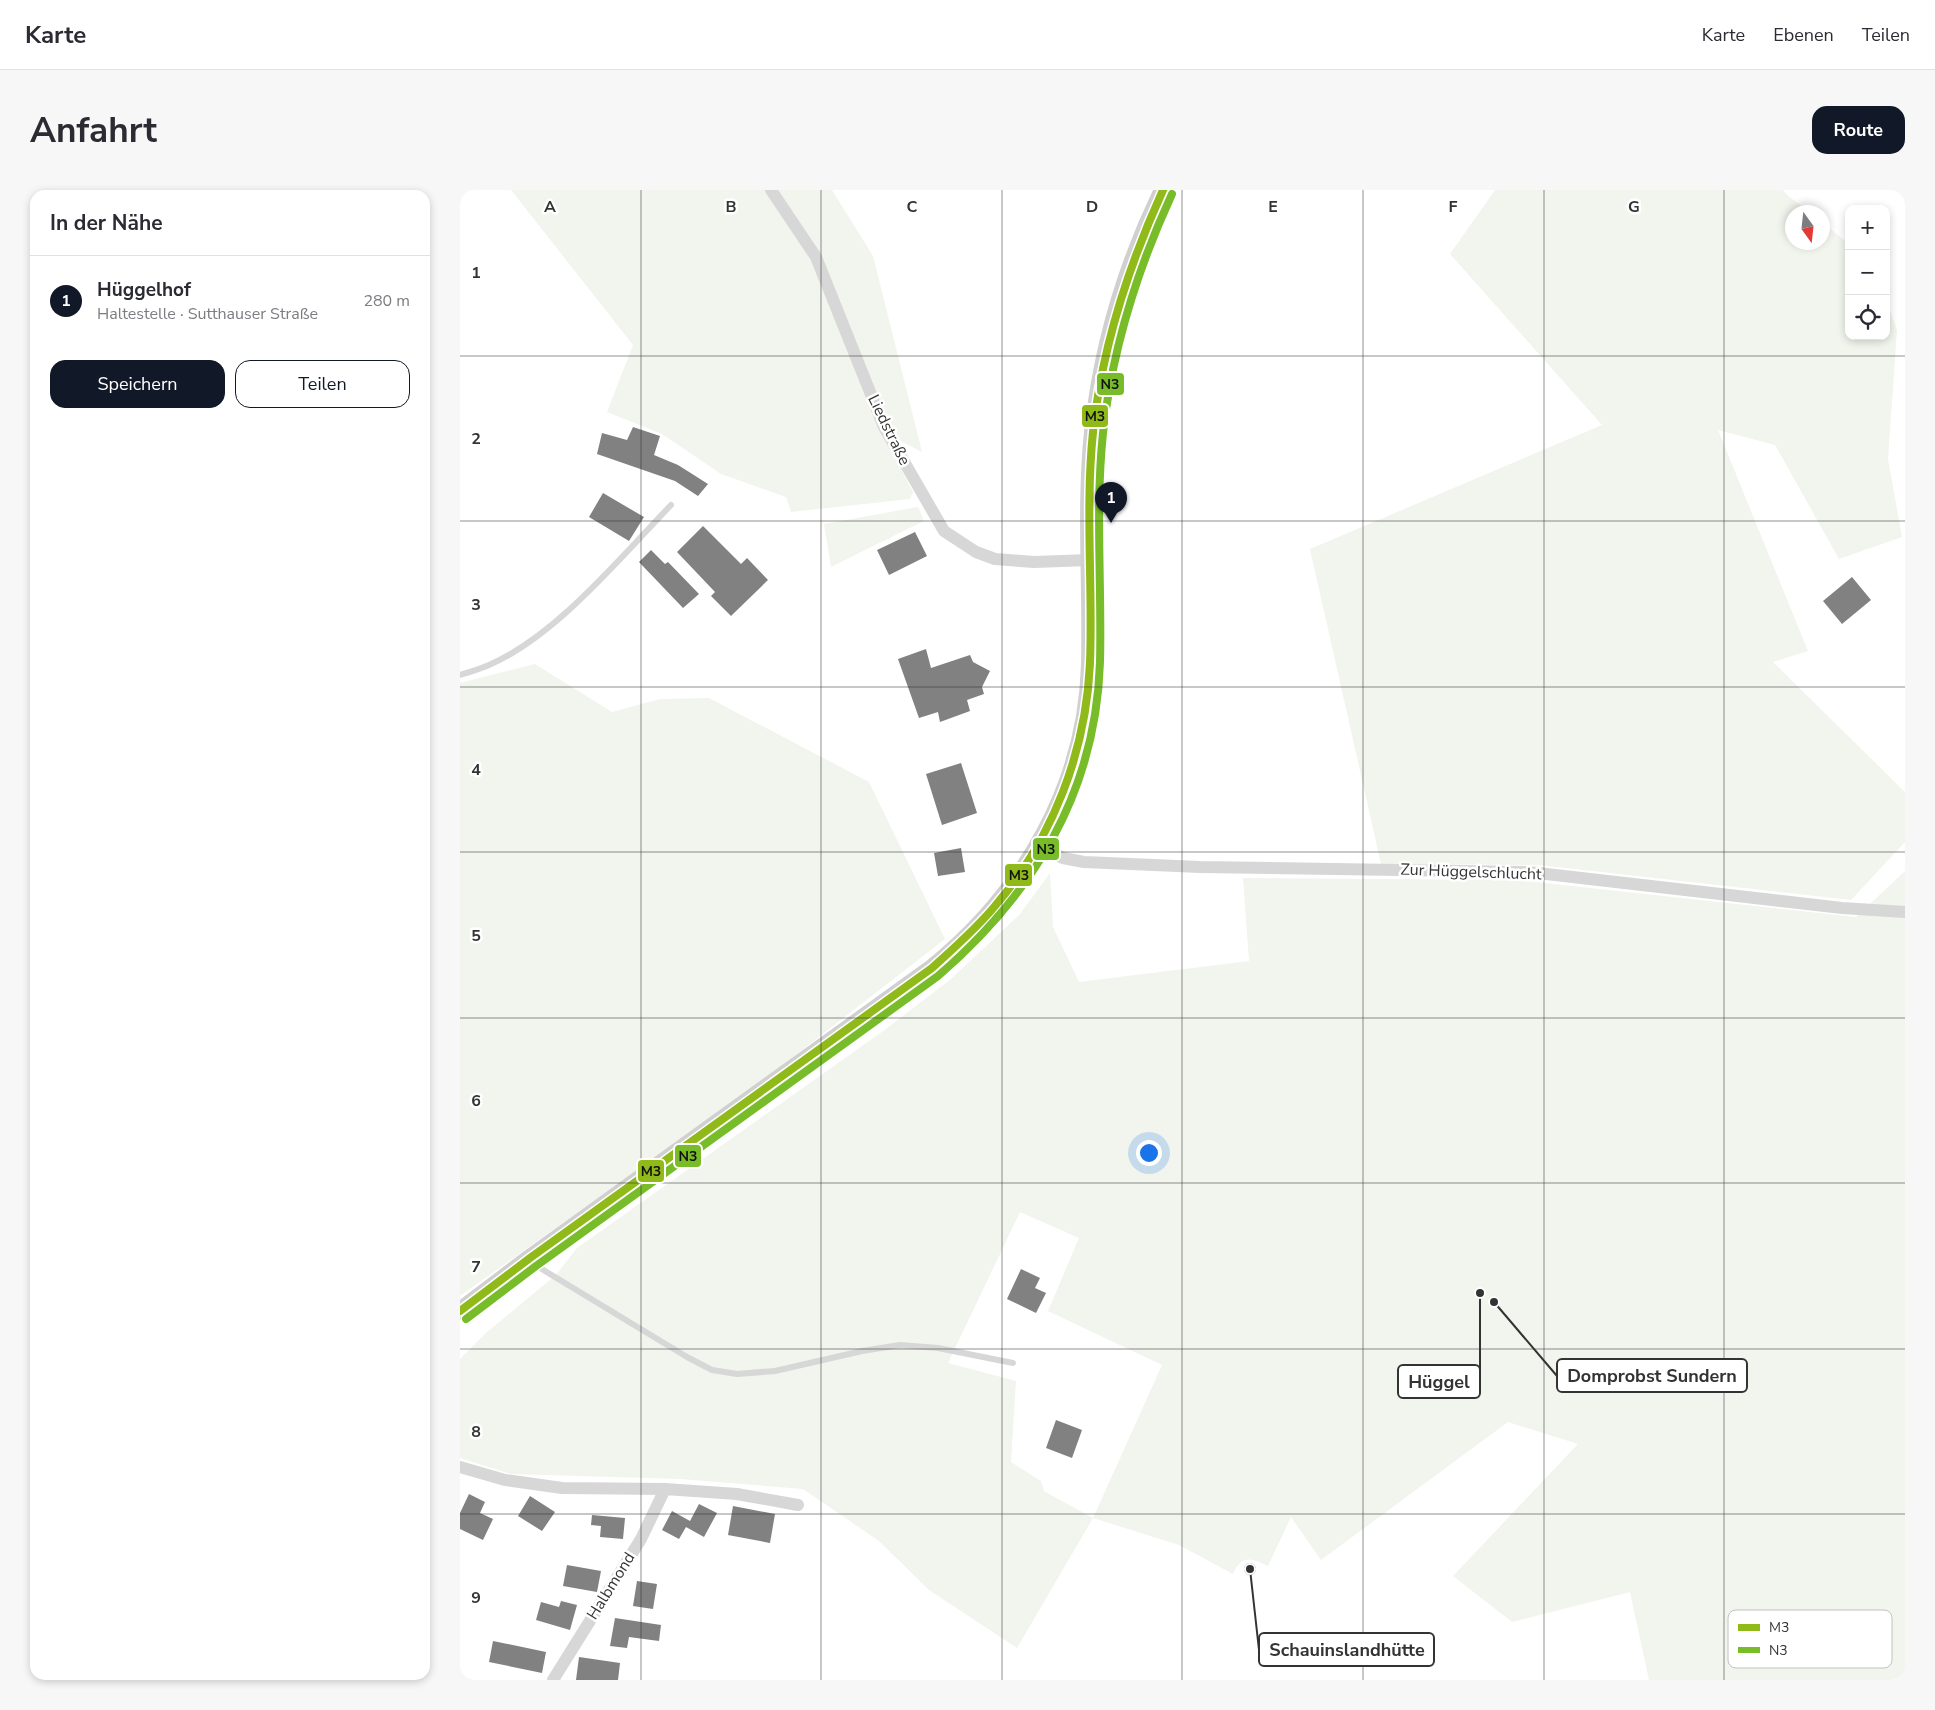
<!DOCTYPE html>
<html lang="de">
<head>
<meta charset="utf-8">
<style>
  body { margin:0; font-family:"Nunito Sans",sans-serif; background:#f7f7f7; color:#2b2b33 }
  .controls { position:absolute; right:15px; top:15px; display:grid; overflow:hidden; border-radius:10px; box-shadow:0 2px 8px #0003 }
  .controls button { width:45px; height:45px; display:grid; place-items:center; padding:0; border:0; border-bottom:1px solid #e1e1e2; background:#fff; color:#2b2b33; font:25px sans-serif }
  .compass { position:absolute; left:1325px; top:15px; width:45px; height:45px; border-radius:50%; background:#fff; box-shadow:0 2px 8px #0003; rotate:165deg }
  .you { position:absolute; left:688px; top:962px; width:18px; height:18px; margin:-12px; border:4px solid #fff; border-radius:50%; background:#1a73e8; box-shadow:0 0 0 8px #1a73e833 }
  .badge { display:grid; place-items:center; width:32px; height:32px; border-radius:50%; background:#111827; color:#fff; font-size:16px; font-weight:700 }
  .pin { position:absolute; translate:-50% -41px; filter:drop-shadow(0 1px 2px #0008) }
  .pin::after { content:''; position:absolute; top:26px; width:18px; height:15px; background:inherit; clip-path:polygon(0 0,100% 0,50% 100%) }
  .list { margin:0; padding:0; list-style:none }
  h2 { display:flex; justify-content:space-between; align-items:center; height:65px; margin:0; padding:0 20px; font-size:21px }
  h2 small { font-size:16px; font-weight:400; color:#7c7c81 }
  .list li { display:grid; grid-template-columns:32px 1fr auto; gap:15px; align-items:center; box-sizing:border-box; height:90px; padding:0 20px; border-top:1px solid #e1e1e2 }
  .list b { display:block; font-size:19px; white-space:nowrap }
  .list p { margin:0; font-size:16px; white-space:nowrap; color:#7c7c81 }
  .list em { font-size:16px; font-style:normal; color:#7c7c81 }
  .actions { display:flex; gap:10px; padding:15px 20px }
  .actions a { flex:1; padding:11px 0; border:1px solid #111827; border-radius:15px; text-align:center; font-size:18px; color:#111827 }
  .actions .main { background:#111827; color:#fff }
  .icon { flex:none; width:28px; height:28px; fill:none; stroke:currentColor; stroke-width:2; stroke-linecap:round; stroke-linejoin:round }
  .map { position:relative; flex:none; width:1445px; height:1490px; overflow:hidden; border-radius:15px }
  header { display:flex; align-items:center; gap:30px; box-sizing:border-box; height:70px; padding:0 25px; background:#fff; border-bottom:1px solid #e1e1e2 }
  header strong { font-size:24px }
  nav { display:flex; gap:28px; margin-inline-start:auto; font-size:18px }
  .intro { display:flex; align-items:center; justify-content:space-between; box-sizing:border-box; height:120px; padding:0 30px }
  h1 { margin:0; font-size:35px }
  .button { padding:12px 22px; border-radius:15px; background:#111827; color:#fff; font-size:18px; font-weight:700 }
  main { display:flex; gap:30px; padding:0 30px }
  aside { flex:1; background:#fff; border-radius:15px; box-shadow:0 2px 8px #0003 }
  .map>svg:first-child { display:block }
  .green { fill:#f1f5ed; fill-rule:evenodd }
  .building { fill:#818181 }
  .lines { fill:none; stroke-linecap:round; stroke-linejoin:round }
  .lane { stroke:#d7d7d7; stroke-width:6 }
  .street { stroke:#d7d7d7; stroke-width:12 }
  .secondary { stroke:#d0d0d0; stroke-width:18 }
  .bus-1-casing { stroke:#fff; stroke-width:11 }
  .bus-2-casing { stroke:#fff; stroke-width:11 }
  .bus-1 { stroke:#8fba1a; stroke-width:8 }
  .bus-2 { stroke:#78bd29; stroke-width:8 }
  .grid { fill:none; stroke:#333; stroke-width:1; stroke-opacity:0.55 }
  .labels { text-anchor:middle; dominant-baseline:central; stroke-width:5; stroke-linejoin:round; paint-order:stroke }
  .street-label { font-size:16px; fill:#333; stroke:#fff }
  .key { fill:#fff; stroke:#c2c2c2; stroke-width:1 }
  .key-label { font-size:14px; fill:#333 }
  .grid-label { font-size:16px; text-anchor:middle; font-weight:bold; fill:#333; stroke:#fff; stroke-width:5; stroke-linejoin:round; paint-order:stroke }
  .leader { fill:none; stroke:#333; stroke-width:2 }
  .callout-dot { fill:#333; stroke:#fff; stroke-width:2 }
  .callout { fill:#fff; stroke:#333; stroke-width:2 }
  .callout-label { font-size:18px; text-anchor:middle; font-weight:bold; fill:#333 }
  .line-badge { stroke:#fff; stroke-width:2 }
  .pale-badge-label { font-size:14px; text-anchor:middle; font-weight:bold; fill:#111 }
</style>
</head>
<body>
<header>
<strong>Karte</strong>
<nav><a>Karte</a><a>Ebenen</a><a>Teilen</a></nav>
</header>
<div class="intro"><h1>Anfahrt</h1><a class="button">Route</a></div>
<main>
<aside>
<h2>In der Nähe<small></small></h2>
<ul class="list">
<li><span class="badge">1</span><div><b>Hüggelhof</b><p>Haltestelle · Sutthauser Straße</p></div><em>280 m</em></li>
</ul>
<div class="actions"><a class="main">Speichern</a><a>Teilen</a></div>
</aside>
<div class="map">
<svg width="1445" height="1490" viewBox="0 0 1445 1490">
  <rect width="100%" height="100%" fill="#fff"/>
  <path class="green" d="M51,0H372L413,66L462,262L421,241L453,302L450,309L331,322L326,307L261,284L202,244L147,222L173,155Z
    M1035,0H1323L1328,6L1350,22H1332V52H1362L1363,33L1389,54V146H1426V110L1437,140L1428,269L1442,347L1379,369L1315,255L1258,240L1348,461L1313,472L1445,602V652L1391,710L1079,675L921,674L850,359L1142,235L990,64Z
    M458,317L464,331L371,377L364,334Z
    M75,474L152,522L200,509L249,508L409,592L485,749L306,888L0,1106V493Z
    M1445,681V1490H1189L1170,1402L1052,1432L993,1386L1118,1254L1048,1232L861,1370L831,1327L808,1376C791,1368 782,1364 773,1384L719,1355L633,1328L557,1458L469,1400L419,1351L343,1299L221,1289L51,1284L0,1268V1169L27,1142L96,1085L117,1058L426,839L491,789L560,724L590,683L593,737L619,792L789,771L783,688L1056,690L1396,727ZM560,1022L619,1048L588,1121L702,1175L633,1328L584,1301L581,1291L551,1272L556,1191L488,1173Z"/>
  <path class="building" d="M173,237L200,246L194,265L218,275L248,294L238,306L215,291L137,264L142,243L167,250Z
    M143,303L184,327L169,351L129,327Z
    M243,336L281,374L287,368L308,390L271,426L251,406L255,402L217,362Z
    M455,342L467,366L429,385L417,360Z
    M191,360L205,374L208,372L239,404L223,418L179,372Z
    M1392,387L1411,410L1382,434L1363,411Z
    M466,459L471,478L510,465L513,472L530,481L522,497L524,504L507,510L510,521L480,532L478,522L459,528L438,469Z
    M501,573L517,623L482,635L466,584Z
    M501,658L505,682L478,686L474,663Z
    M561,1079L580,1088L575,1098L586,1103L576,1123L547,1109Z
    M596,1230L622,1240L612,1268L586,1258Z
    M9,1304L25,1312L20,1323L33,1329L23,1350L0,1339V1323Z
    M70,1306L95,1322L82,1341L58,1326Z
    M239,1314L257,1323L244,1347L226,1337L219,1349L202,1340L212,1321L230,1331Z
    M273,1316L315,1324L310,1353L268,1345Z
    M132,1325L165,1328L163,1349L140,1347L141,1336L131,1335Z
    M784 1379a6 6 0 1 1 12 0a6 6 0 1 1-12 0Z
    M107,1375L141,1381L137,1402L103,1396Z
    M177,1391L197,1394L193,1419L173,1416Z
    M101,1411L117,1415L110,1440L76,1430L81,1412L99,1417Z
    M155,1428L201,1435L199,1451L169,1447L167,1458L150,1456Z
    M33,1451L86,1462L82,1483L29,1472Z
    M119,1467L160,1473L158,1490H116Z"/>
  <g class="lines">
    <path class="lane" d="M0,485C10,482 20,479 29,475C96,446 160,368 211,315
      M71,1069L80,1078L227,1167L252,1180L277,1184L315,1181L402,1161L440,1155L478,1158L553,1173"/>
    <path class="street" d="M311,0L356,67L424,237L484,341L516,362L535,369L574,372L630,370
      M578,656L603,668L624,672L740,677L1069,682L1382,718L1445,722
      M0,1277L45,1290L102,1298L205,1299L277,1304L338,1315
      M93,1490L181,1349L205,1299"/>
    <path class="secondary" d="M0,1121L70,1068L472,778C565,703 627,595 630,474C632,397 625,319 633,242C642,158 666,76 703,0"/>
    <g class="bus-1-casing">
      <path id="bus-1" d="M0,1121L70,1068L472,778C494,758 516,739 535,716C593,648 626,562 630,473C633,396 625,319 633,242C642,157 668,77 703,0"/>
    </g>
    <g class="bus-2-casing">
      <path id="bus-2" d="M6,1129L76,1076L478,786C574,703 636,602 640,472C642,396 635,319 643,243C652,160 677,80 712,4"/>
    </g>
    <use href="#bus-1" class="bus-1"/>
    <use href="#bus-2" class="bus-2"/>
  </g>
  <path class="grid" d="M181,0V1490M361,0V1490M542,0V1490M722,0V1490M903,0V1490M1084,0V1490M1264,0V1490M0,166H1445M0,331H1445M0,497H1445M0,662H1445M0,828H1445M0,993H1445M0,1159H1445M0,1324H1445"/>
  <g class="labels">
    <g class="street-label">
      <text transform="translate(429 240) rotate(64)">Liedstraße</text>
      <text transform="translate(1011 682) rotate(2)">Zur Hüggelschlucht</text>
      <text transform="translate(151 1396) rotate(-58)">Halbmond</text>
    </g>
  </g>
  <rect x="1268" y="1420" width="164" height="58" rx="8" class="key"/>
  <rect x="1278" y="1434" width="22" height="7" fill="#8fba1a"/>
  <rect x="1278" y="1457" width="22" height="6" fill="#78bd29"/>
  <g class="key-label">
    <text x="1309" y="1442">M3</text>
    <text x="1309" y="1465">N3</text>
  </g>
  <g class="grid-label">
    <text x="90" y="22">A</text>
    <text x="271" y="22">B</text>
    <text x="452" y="22">C</text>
    <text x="632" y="22">D</text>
    <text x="813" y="22">E</text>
    <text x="993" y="22">F</text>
    <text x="1174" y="22">G</text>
    <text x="16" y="88">1</text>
    <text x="16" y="254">2</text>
    <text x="16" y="420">3</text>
    <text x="16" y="585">4</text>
    <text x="16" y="751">5</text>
    <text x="16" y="916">6</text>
    <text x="16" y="1082">7</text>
    <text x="16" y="1247">8</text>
    <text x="16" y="1413">9</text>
  </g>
  <path class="leader" d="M1034 1112L1097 1186M1020 1103L1020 1192M790 1379L799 1460"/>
  <g class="callout-dot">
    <circle cx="1034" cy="1112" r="5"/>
    <circle cx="1020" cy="1103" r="5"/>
    <circle cx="790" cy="1379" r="5"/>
  </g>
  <g class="callout">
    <rect x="1097" y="1169" width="190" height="33" rx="5"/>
    <rect x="938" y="1175" width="82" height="33" rx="5"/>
    <rect x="799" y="1443" width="175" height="33" rx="5"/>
  </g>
  <g class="callout-label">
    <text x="1192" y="1192">Domprobst Sundern</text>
    <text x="979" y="1198">Hüggel</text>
    <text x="887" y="1466">Schauinslandhütte</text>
  </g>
  <g class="line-badge">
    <rect x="636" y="182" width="29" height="24" rx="5" fill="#78bd29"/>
    <rect x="621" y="214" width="28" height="24" rx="5" fill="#8fba1a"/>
    <rect x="572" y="647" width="28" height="24" rx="5" fill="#78bd29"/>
    <rect x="544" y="673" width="29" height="24" rx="5" fill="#8fba1a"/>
    <rect x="214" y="954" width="28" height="24" rx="5" fill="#78bd29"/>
    <rect x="177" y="969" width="28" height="24" rx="5" fill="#8fba1a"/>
  </g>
  <g class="pale-badge-label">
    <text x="650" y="199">N3</text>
    <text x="635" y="231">M3</text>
    <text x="586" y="664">N3</text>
    <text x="559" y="690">M3</text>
    <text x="228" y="971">N3</text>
    <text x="191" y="986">M3</text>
  </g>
</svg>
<div class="controls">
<button>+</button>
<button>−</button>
<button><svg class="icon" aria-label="locate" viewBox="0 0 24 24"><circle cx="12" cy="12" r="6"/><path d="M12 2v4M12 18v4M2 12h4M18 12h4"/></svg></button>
</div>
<svg class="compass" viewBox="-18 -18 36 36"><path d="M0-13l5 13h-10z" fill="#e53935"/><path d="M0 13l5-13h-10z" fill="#7c7c81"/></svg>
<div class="you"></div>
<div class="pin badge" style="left:651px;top:333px">1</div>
</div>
</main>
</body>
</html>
